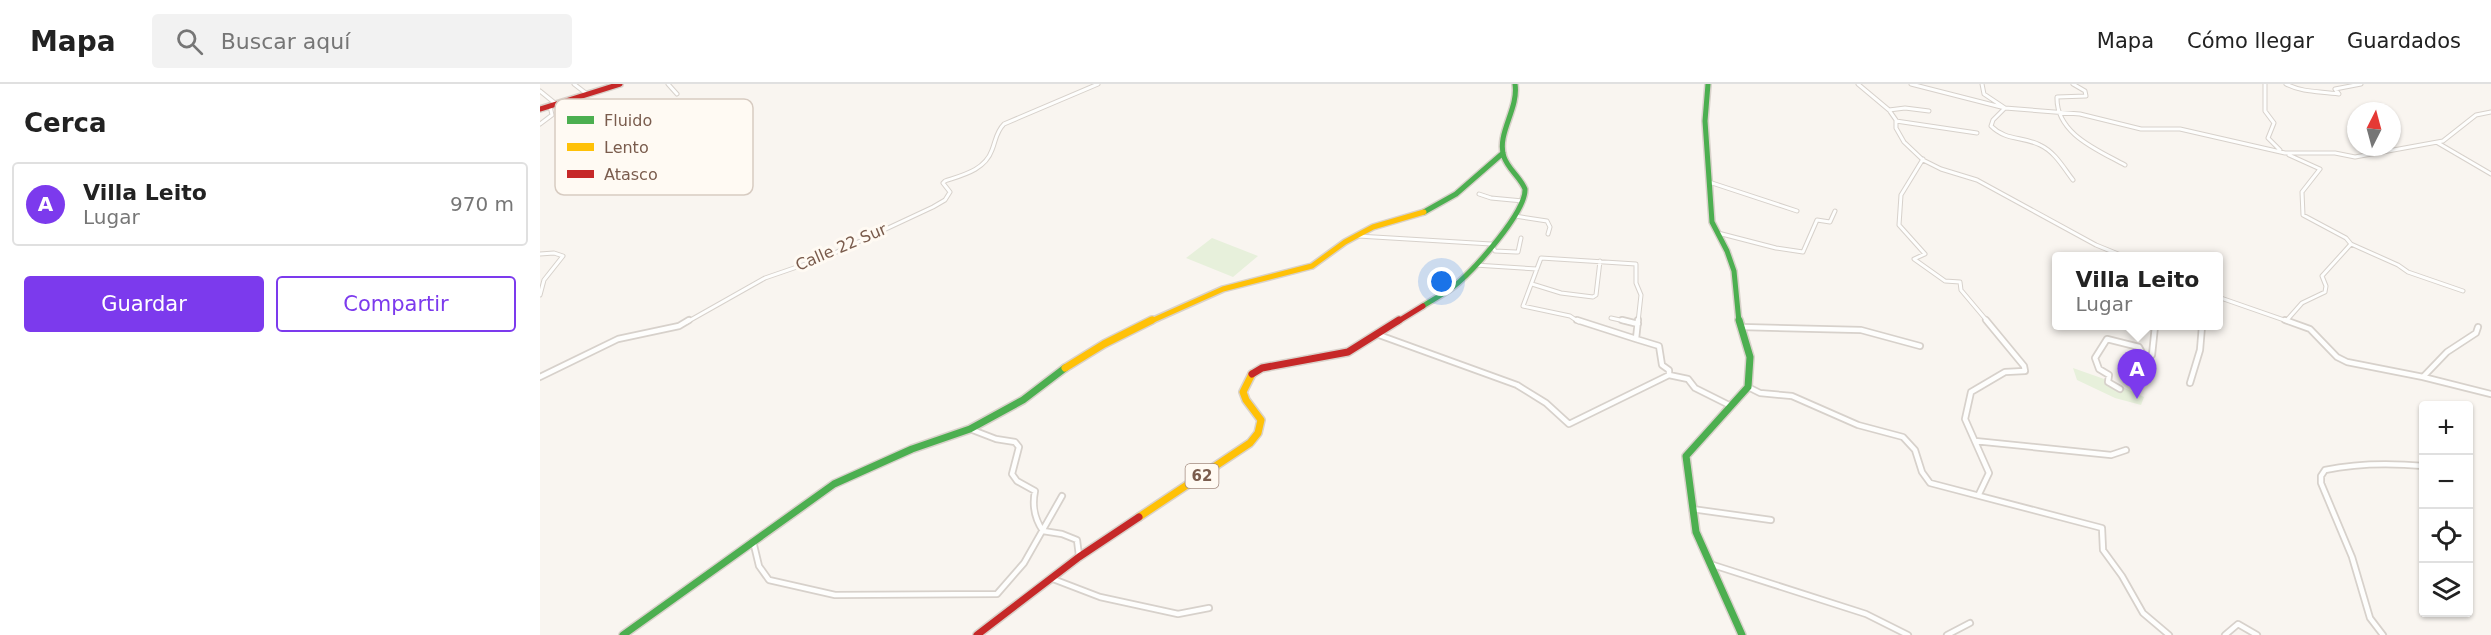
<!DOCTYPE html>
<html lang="es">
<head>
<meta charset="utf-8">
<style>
  body { margin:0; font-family:"DejaVu Sans",sans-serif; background:#f2f2f2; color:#222 }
  .controls { position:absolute; right:18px; bottom:18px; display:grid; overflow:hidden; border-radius:6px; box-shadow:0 2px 4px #0004 }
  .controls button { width:54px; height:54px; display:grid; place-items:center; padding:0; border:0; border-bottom:2px solid #e0e0e0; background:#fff; color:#222; font:30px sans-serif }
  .compass { position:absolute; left:1807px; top:18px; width:54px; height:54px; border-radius:50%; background:#fff; box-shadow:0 2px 4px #0004; rotate:6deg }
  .you { position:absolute; left:902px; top:198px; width:21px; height:21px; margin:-15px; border:4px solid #fff; border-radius:50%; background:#1a73e8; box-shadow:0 0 0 9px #1a73e833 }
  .badge { display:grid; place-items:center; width:39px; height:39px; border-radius:50%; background:#7c3aed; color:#fff; font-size:20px; font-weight:700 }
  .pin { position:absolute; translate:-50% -50px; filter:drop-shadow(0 2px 3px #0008) }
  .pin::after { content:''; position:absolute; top:32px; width:21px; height:18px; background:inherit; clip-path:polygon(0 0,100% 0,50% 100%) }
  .popup { position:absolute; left:1512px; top:168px; width:171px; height:78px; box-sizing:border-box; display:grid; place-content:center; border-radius:6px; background:#fff; filter:drop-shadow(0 2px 4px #0005); font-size:20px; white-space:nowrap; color:#767676 }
  .popup b { font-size:22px; color:#222 }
  .popup::after { content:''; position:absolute; left:50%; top:100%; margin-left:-12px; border:12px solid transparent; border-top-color:#fff }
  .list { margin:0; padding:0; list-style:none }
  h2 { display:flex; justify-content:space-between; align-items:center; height:78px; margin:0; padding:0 24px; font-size:26px }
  h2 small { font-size:20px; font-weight:400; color:#767676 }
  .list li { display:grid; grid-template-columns:39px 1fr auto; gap:18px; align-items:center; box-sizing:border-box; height:84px; margin:0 12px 12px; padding:0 12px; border:2px solid #e0e0e0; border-radius:6px }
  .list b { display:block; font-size:22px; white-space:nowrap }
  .list p { margin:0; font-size:20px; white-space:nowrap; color:#767676 }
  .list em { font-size:20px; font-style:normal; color:#767676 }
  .actions { display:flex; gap:12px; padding:18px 24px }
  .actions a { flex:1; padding:14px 0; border:2px solid #7c3aed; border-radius:6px; text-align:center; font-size:21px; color:#7c3aed }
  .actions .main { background:#7c3aed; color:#fff }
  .icon { flex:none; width:33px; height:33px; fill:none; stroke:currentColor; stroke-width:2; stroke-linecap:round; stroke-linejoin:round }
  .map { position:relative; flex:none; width:1951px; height:551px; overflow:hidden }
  header { display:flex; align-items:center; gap:36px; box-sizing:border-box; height:84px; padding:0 30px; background:#fff; border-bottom:2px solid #e0e0e0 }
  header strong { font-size:28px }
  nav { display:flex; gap:33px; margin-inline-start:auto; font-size:21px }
  .search { width:420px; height:54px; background:#f2f2f2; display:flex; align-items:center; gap:15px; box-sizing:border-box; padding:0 21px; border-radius:6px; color:#767676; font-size:22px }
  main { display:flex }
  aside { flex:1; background:#fff }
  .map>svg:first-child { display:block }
  .green { fill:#e7f0db }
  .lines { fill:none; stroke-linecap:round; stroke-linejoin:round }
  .street-far1-casing { stroke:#d7d1cb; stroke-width:5 }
  .street-casing { stroke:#d7d1cb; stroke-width:8 }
  .fast-far1-casing { stroke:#d9d2cb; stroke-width:8 }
  .fast-casing { stroke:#d9d2cb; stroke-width:10 }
  .slow-far1-casing { stroke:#d9d2cb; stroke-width:8 }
  .slow-casing { stroke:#d9d2cb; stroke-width:10 }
  .jam-far1-casing { stroke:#d9d2cb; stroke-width:8 }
  .jam-casing { stroke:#d9d2cb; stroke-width:10 }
  .street-far1 { stroke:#fefefd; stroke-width:3 }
  .street { stroke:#fefefd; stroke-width:4.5 }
  .fast-far1 { stroke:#4caf50; stroke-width:5 }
  .fast { stroke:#4caf50; stroke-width:7 }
  .slow-far1 { stroke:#ffc107; stroke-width:5 }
  .slow { stroke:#ffc107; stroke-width:7 }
  .jam-far1 { stroke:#c62828; stroke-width:5 }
  .jam { stroke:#c62828; stroke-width:7 }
  .labels { text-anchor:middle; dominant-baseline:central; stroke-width:6; stroke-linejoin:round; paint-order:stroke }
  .shield { fill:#fffaf3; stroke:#a28b7f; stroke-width:1.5 }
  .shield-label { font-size:15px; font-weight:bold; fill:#7a5c4d }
  .street-label { font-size:16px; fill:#7a5c4d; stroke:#fffaf3 }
  .key { fill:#fffaf3; stroke:#d7cbc1; stroke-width:1.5 }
  .key-label { font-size:16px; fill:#7a5c4d }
</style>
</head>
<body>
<header>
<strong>Mapa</strong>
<div class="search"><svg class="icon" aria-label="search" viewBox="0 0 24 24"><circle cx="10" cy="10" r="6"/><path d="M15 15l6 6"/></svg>Buscar aquí</div>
<nav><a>Mapa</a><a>Cómo llegar</a><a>Guardados</a></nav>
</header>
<main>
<aside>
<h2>Cerca<small></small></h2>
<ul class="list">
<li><span class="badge">A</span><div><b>Villa Leito</b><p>Lugar</p></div><em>970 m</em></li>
</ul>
<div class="actions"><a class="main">Guardar</a><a>Compartir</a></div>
</aside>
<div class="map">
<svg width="1951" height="551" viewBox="0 0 1951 551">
  <rect width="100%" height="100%" fill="#f9f5f0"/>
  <path class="green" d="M672,154L718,172L693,193L646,174Z
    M1533,284L1567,296L1604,313L1601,321L1575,314L1537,296Z"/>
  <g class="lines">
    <g class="street-far1-casing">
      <path id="street-far1" d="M34,0L47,10
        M128,0L137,10
        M1318,0L1349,26L1356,36V44L1364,58L1383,76L1401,85L1437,96L1556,161L1583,172
        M1371,0L1465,24L1540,30L1601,45H1640L1745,69H1795L1815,73L1903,57L1936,31L1951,28
        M1442,0L1444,10L1465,24L1453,36L1451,42C1466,57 1482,52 1500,61C1515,68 1523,83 1533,96
        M1533,0L1545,7L1546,12L1517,13C1516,50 1558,66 1585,81
        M1725,0V27L1734,39L1728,54L1740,66
        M1746,0C1764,9 1779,7 1799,10L1795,5L1821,0
        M0,7L16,20
        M1349,26L1365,24L1389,27
        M1356,37L1437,49
        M0,40L12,31L10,22
        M1898,59L1951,90
        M1383,75L1361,111L1359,141L1385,170L1374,175L1405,197L1420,198L1421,206L1448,238
        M1169,98L1257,127
        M939,110L951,114L983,117
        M975,132L1007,137L1010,143L1008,150
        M1178,149L1236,164L1263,168L1277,136L1290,138L1295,127
        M818,152L951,160L955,167L976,168H978L981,154
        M1811,160L1858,181L1868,188L1923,207
        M0,170L14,169L23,172L4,196L0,211
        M935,181L997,185
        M992,200L1021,209L1053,213L1056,211L1060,177
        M1678,213L1750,238
        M1071,234L1089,238
        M1747,236L1762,219L1785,208L1786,202L1782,192L1811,160L1806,154L1763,131L1762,108L1780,85L1749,71
        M147,238L225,194L286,173L393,123L405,116L410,108L403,99L405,97C423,91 445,86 452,66C456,56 456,48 464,40L558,0
        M1039,238L1030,232L983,222L1001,174L1096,180V199L1101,211L1098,238"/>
    </g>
    <g class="street-casing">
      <path id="street" d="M1037,236L1096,255
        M1082,236L1098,240
        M1745,236L1770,245L1797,273L1807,278L1883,293L1951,310
        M1201,243L1321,246L1380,262
        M839,251L977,301L1006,319L1029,340L1129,291L1148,295L1155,304L1189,321
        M1096,255L1119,262L1122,281L1129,286V291
        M1096,255L1098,236
        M0,293L78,255L139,242L149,236
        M1883,293L1907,268L1936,249L1938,243
        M1650,299L1660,266L1662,242
        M1208,303L1220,309L1252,312L1318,341L1363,353L1375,366L1382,388L1390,399L1562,444L1563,466L1582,492L1603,529L1629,551
        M1580,305L1568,298L1569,291L1559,285L1555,274L1567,255L1599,263L1606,276L1612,271L1615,242
        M430,345L456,355L475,358L479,363L472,390L477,397L495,407C492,422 494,434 503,447L522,450L537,456L539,472
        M1435,357L1571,371L1586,366
        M1439,410L1449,389L1425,335L1431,308L1465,288L1485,287L1484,282L1446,236
        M1152,425L1231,436
        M213,457L219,482L229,496L295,511L457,510L484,479L522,412
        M1170,480L1326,530L1368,551
        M513,495L560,513L638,530L669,524
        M1407,551L1430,539
        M1685,551L1698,540L1717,551
        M1843,551L1830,534L1812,473L1781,399V392L1785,386C1818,379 1851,379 1884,382"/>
    </g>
    <g class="fast-far1-casing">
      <path id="fast-far1" d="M1168,0L1165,37L1172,138L1187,167L1194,187L1199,238
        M884,128L916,110L963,69
        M883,222C895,214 908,208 918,199C936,183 986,128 985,105C980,93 968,85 964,73C956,50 979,25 975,0"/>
    </g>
    <g class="fast-casing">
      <path id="fast" d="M1199,236L1210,273L1208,303L1146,372L1156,448L1202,551
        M83,551L294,400L372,365L430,345L483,316L525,284"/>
    </g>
    <g class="slow-far1-casing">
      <path id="slow-far1" d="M609,238L683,205L772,182L805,158L833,143L884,128"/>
    </g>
    <g class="slow-casing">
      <path id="slow" d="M525,284L564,260L612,236
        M599,433L710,359L718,349L721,336L706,316L703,308L712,290"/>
    </g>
    <g class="jam-far1-casing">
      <path id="jam-far1" d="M0,25L80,0
        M857,238L883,222"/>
    </g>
    <g class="jam-casing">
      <path id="jam" d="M712,290L722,284L808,268L859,236
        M437,551L539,473L599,433"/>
    </g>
    <use href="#street-far1" class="street-far1"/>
    <use href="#street" class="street"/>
    <use href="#fast-far1" class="fast-far1"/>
    <use href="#fast" class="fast"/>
    <use href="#slow-far1" class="slow-far1"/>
    <use href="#slow" class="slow"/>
    <use href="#jam-far1" class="jam-far1"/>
    <use href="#jam" class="jam"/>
  </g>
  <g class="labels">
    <rect class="shield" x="645.5" y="380" width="33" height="24" rx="4.5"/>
    <g class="shield-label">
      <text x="662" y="392">62</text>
    </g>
    <g class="street-label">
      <text transform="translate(301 163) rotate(-23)">Calle 22 Sur</text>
    </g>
  </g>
  <rect x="15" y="15" width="198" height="96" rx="9" class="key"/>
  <rect x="27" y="32" width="27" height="8" fill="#4caf50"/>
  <rect x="27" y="59" width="27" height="8" fill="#ffc107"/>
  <rect x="27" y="86" width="27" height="8" fill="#c62828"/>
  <g class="key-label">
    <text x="64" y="42">Fluido</text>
    <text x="64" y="69">Lento</text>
    <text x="64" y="96">Atasco</text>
  </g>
</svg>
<div class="controls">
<button>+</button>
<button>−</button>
<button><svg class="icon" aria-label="locate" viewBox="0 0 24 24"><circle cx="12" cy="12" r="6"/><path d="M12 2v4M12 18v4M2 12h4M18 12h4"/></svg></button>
<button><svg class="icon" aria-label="layers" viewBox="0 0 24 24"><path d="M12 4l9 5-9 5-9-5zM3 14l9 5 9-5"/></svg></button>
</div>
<svg class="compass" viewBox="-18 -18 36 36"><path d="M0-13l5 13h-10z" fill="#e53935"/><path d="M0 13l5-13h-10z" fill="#767676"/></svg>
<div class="you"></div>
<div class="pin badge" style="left:1597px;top:315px">A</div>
<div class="popup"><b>Villa Leito</b>Lugar</div>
</div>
</main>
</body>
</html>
